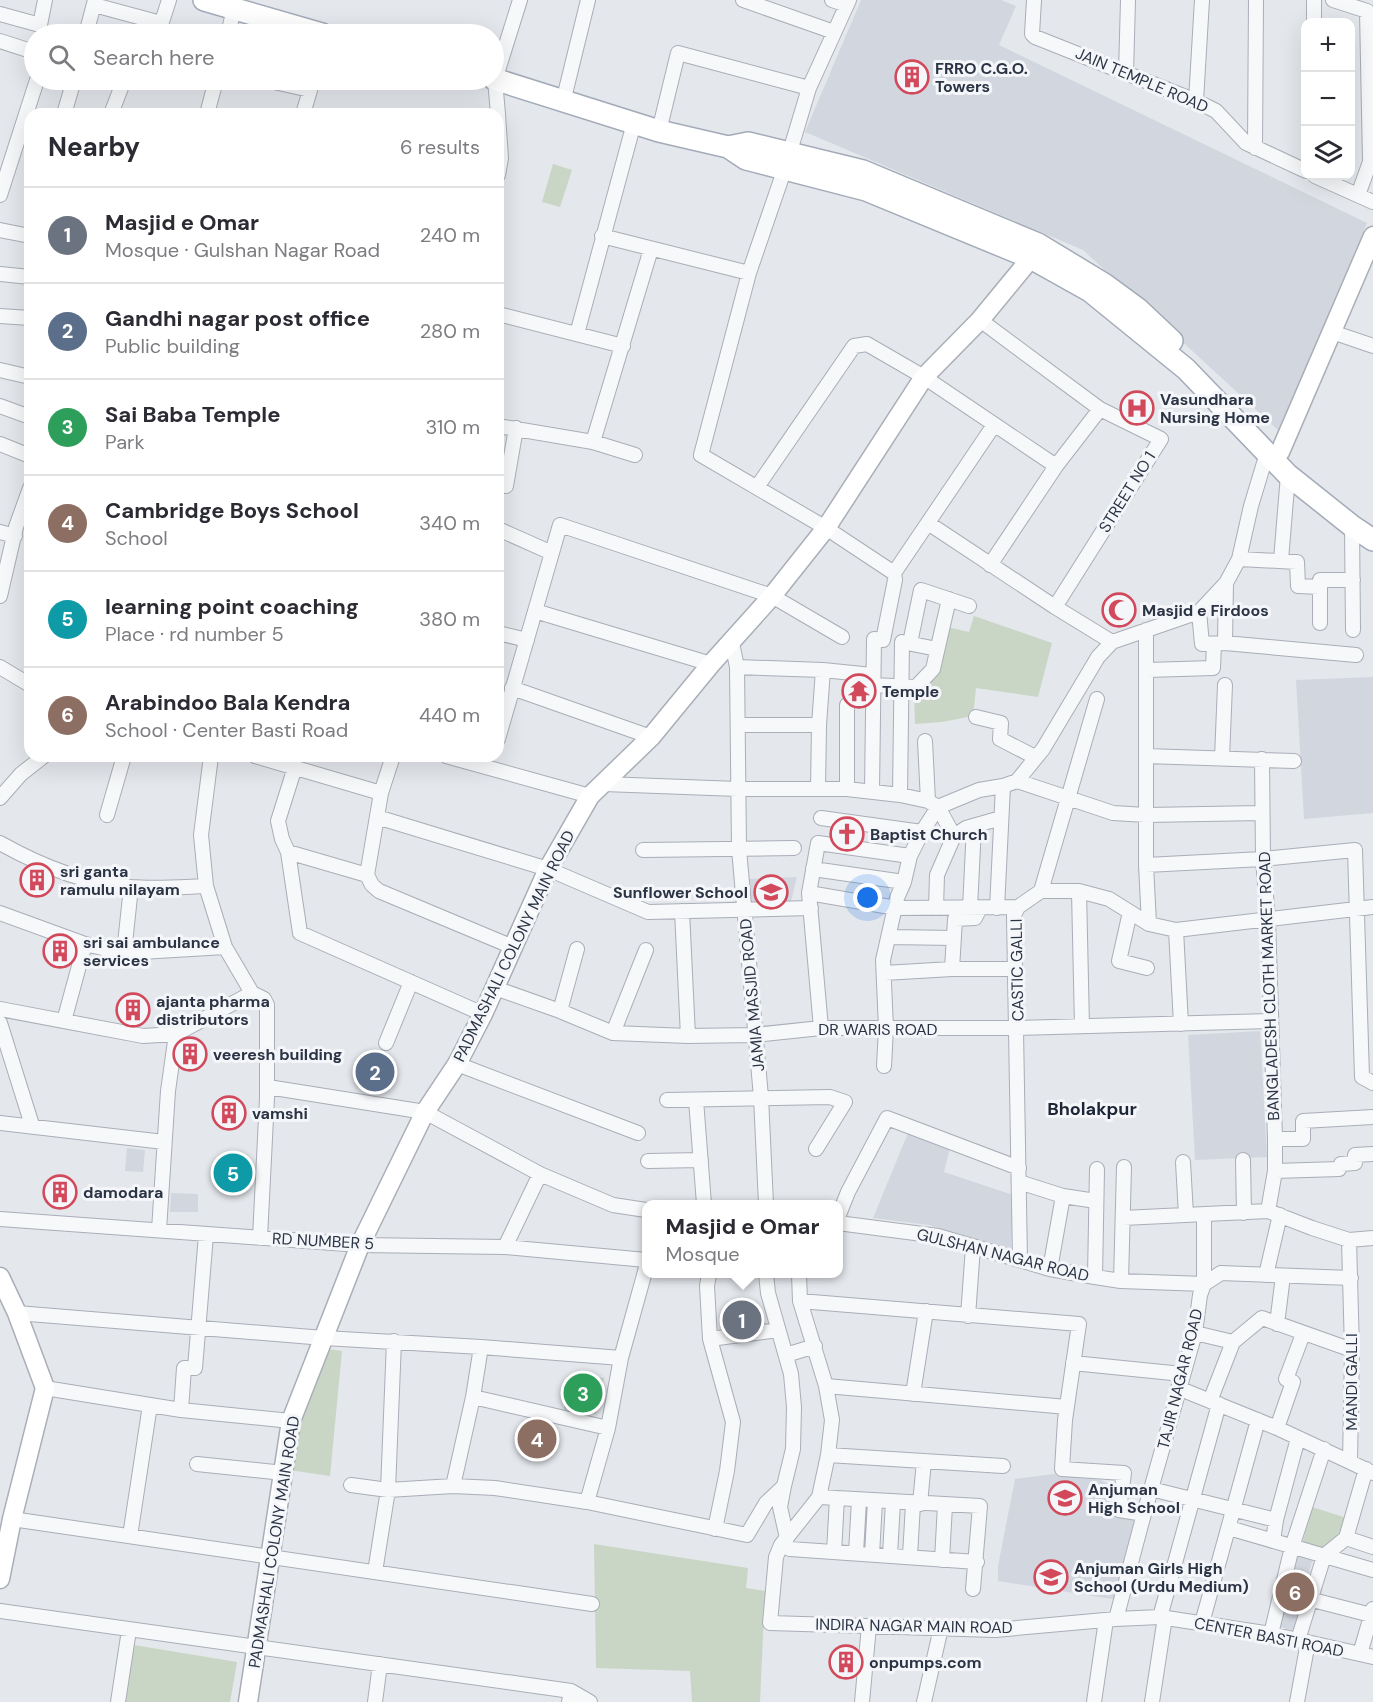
<!DOCTYPE html>
<html lang="en">
<head>
<meta charset="utf-8">
<style>
  body { margin:0; font-family:"DM Sans",sans-serif; background:#f7f7f7; color:#2b2b33 }
  .controls { position:absolute; right:18px; top:18px; display:grid; overflow:hidden; border-radius:12px; box-shadow:0 6px 24px #0002 }
  .controls button { width:54px; height:54px; display:grid; place-items:center; padding:0; border:0; border-bottom:2px solid #e1e1e2; background:#fff; color:#2b2b33; font:30px sans-serif }
  .you { position:absolute; left:868px; top:898px; width:21px; height:21px; margin:-15px; border:4px solid #fff; border-radius:50%; background:#1a73e8; box-shadow:0 0 0 9px #1a73e833 }
  .badge { display:grid; place-items:center; width:39px; height:39px; border-radius:50%; background:#d1495b; color:#fff; font-size:20px; font-weight:700 }
  .pin { position:absolute; translate:-50% -50%; border:3px solid #fff; box-shadow:0 2px 6px #0006 }
  .popup { position:absolute; left:642px; top:1200px; width:201px; height:78px; box-sizing:border-box; display:grid; place-content:center; border-radius:12px; background:#fff; filter:drop-shadow(0 2px 4px #0005); font-size:20px; white-space:nowrap; color:#7c7c81 }
  .popup b { font-size:22px; color:#2b2b33 }
  .popup::after { content:''; position:absolute; left:50%; top:100%; margin-left:-12px; border:12px solid transparent; border-top-color:#fff }
  .list { margin:0; padding:0; list-style:none }
  h2 { display:flex; justify-content:space-between; align-items:center; height:78px; margin:0; padding:0 24px; font-size:26px }
  h2 small { font-size:20px; font-weight:400; color:#7c7c81 }
  .list li { display:grid; grid-template-columns:39px 1fr auto; gap:18px; align-items:center; box-sizing:border-box; height:96px; padding:0 24px; border-top:2px solid #e1e1e2 }
  .list b { display:block; font-size:22px; white-space:nowrap }
  .list p { margin:0; font-size:20px; white-space:nowrap; color:#7c7c81 }
  .list em { font-size:20px; font-style:normal; color:#7c7c81 }
  .icon { flex:none; width:33px; height:33px; fill:none; stroke:currentColor; stroke-width:2; stroke-linecap:round; stroke-linejoin:round }
  .map { position:relative; flex:none; width:1373px; height:1702px; overflow:hidden }
  .search { position:absolute; background:#fff; box-shadow:0 6px 24px #0002; left:24px; top:24px; width:480px; height:66px; display:flex; align-items:center; gap:15px; box-sizing:border-box; padding:0 21px; border-radius:33px; color:#7c7c81; font-size:22px }
  .panel { position:absolute; background:#fff; box-shadow:0 6px 24px #0002; left:24px; top:108px; width:480px; height:654px; border-radius:18px }
  .map>svg:first-child { display:block }
  .built { fill:#d2d6de }
  .green { fill:#c9d6c5 }
  .lines { fill:none; stroke-linecap:round; stroke-linejoin:round }
  .street-casing { stroke:#a9aeb7; stroke-width:16 }
  .secondary-casing { stroke:#a9aeb7; stroke-width:21 }
  .primary-casing { stroke:#a3abb8; stroke-width:24 }
  .street { stroke:#f7f8fa; stroke-width:14 }
  .secondary { stroke:#fff; stroke-width:18 }
  .primary { stroke:#fff; stroke-width:21 }
  .labels { text-anchor:middle; dominant-baseline:central; stroke-width:6; stroke-linejoin:round; paint-order:stroke }
  .poi-label { font-size:16px; font-weight:bold; fill:#2b3445; stroke:#f4f6f9; text-anchor:start }
  .street-label { font-size:16px; fill:#2b3445; stroke:#f4f6f9 }
  .neighbourhood-label { font-size:18px; font-weight:bold; fill:#1d2536; stroke:#f4f6f9 }
</style>
</head>
<body>
<div class="map">
<svg width="1373" height="1702" viewBox="0 0 1373 1702">
  <rect width="100%" height="100%" fill="#e4e7ec"/>
  <path class="built" d="M861,0H1001L1016,6L999,45L1367,223L1279,431L1083,250L805,132Z
    M1373,677V813L1304,819L1296,680Z
    M797,877L790,905L750,906L748,879Z
    M1260,1031L1267,1157L1195,1160L1188,1035Z
    M908,1133L950,1148L944,1172L1013,1195L1011,1252L929,1225L873,1218Z
    M127,1148L145,1150L143,1172L125,1171Z
    M171,1193L198,1194V1212H170Z
    M526,1420L554,1426L547,1457L519,1451Z
    M1054,1474L1101,1480L1110,1485L1108,1514L1138,1521L1118,1600L998,1581V1566L1015,1479Z
    M1295,1553L1313,1557L1295,1631L1277,1626Z"/>
  <path class="green" d="M553,164L572,170L560,207L542,202Z
    M974,616L1052,643L1038,697L976,688L973,716L942,722L915,724L914,690L929,682L947,627L969,632Z
    M328,1349L342,1351L330,1476L289,1470L296,1418Z
    M567,1376L604,1378L596,1414L564,1409Z
    M1312,1507L1347,1518L1340,1538L1324,1552L1302,1545Z
    M594,1544L748,1568L746,1588L765,1591L760,1702H692L690,1671L596,1668Z
    M134,1645L237,1662L230,1702H125Z"/>
  <g class="lines">
    <g class="street-casing">
      <path id="street" d="M743,0L834,32
        M832,0L847,5
        M1034,0L1032,34L1035,37L1196,101L1216,111L1246,143L1306,171
        M1314,0V22
        M1333,0L1367,11L1370,162L1358,195
        M94,5L161,23
        M0,14L40,25L45,0
        M86,34L95,0
        M158,34L169,0
        M228,34L234,9
        M0,41L34,52
        M1126,73L1128,0
        M265,80L310,90
        M1196,101L1202,0
        M563,102L588,0
        M64,114L74,80
        M111,114L124,80
        M207,114L216,80
        M303,114L313,80
        M498,114L495,80L520,0
        M498,115L501,158L498,175
        M659,131L678,53L809,88
        M1255,148L1256,0
        M1315,176L1373,202
        M0,195L37,80
        M0,230L30,236
        M602,236L749,273L701,455L826,528L894,573L994,425
        M749,273L785,168L809,88L849,0
        M0,274L30,277
        M498,314L623,346
        M0,316L30,318
        M980,320L1100,409L1161,439L1055,607
        M1332,332L1373,346
        M577,334L634,123
        M0,370L30,377
        M0,406L30,417
        M498,426L593,442L635,455
        M593,442L651,249
        M0,444L30,456
        M506,486L516,428
        M757,487L854,346L867,344L924,377L1056,466
        M928,523L1055,607L1112,642
        M1352,526L1353,630
        M498,529L552,553
        M0,532L15,536
        M1239,559L1297,562L1298,586L1320,587V580H1353
        M1281,560L1288,475
        M990,565L1056,466L1100,409
        M1320,587V623
        M0,596L16,527L30,488
        M535,611L711,664
        M1199,612L1202,644L1225,643L1356,655
        M1146,630V865L1149,924
        M498,633L527,640
        M732,643L737,667L739,849L761,1097L766,1204
        M910,643L921,590L969,606
        M1225,643L1226,583
        M0,667L30,685
        M737,667L823,670L872,675
        M1147,670L1213,668L1214,644
        M872,685L916,687L933,669L949,599
        M512,688L651,737
        M847,705V789
        M976,717L1001,723L1000,739L1035,757
        M738,725H819
        M498,739L560,525L772,596L842,637
        M925,741L928,801
        M211,756L201,835L206,886L225,947L252,993L264,999L267,1005V1098L260,1238
        M255,756L381,793
        M393,756L381,793L367,875L372,885L379,891L513,947
        M446,756L590,796
        M1146,756L1294,761
        M1222,758L1225,685
        M1262,759L1263,859L1268,920L1275,1139V1171L1268,1211
        M295,767L278,821L282,839L288,852L300,933L483,1014
        M1017,781L1113,813L1146,815L1262,813
        M604,784L738,789H847L900,795L928,801L938,807L954,836
        M818,789L819,725L823,670
        M872,791L874,639L883,640L895,580L894,573
        M900,795L902,642L937,649
        M0,798L21,774L44,756
        M107,815L124,756
        M377,817L548,869L648,912L811,908
        M821,818L922,832
        M0,843C39,865 86,884 131,887C156,889 181,887 206,886
        M643,850L794,848
        M288,852L367,875
        M1146,865L1263,859L1355,850L1362,1077L1373,1083
        M813,869L904,882
        M1041,891L1097,699
        M1079,891L1082,1026
        M809,893L896,908L1018,907
        M936,908L937,875L954,836L966,828L1001,818
        M970,908L974,826
        M997,908L1003,786
        M682,911L688,1036
        M1130,912L1119,961L1147,968
        M0,913L85,944L124,953L225,947
        M1176,930L1181,1024
        M890,937L954,938
        M124,953L131,887
        M952,969L955,919L975,918L980,908
        M884,973L952,969H1016
        M495,988L560,1011L613,1033L688,1036L754,1035L821,1028H1017L1270,1021
        M0,1009L143,1036L176,1034L252,993
        M560,1011L577,949
        M64,1021L85,944
        M0,1023L32,1125
        M821,1028L809,893L818,843L910,856
        M613,1033L646,950
        M386,1043L411,982
        M457,1064L638,1133
        M884,1066L886,1028L883,960L897,898L904,882L910,856L922,832L938,807L979,790L1003,786L1017,781L1043,749L1098,657L1112,642L1199,612L1226,583L1239,559L1251,506L1267,453
        M268,1087L425,1112L540,1174L613,1205L646,1210
        M667,1100L830,1097L845,1102L816,1149
        M696,1100L704,1204
        M0,1123L164,1142
        M1275,1139H1303V1121L1373,1117
        M1243,1160L1244,1213
        M648,1161L701,1160
        M1183,1162L1186,1215
        M1275,1171L1339,1169L1341,1164L1355,1163V1155L1373,1154
        M1019,1182L1063,1196L1096,1201
        M838,1217L848,1192L887,1118L1019,1168
        M1123,1218L1268,1211L1312,1228L1349,1240L1373,1238
        M0,1219L360,1245L505,1247L646,1260
        M838,1223L938,1236L1050,1269L1095,1277L1121,1281L1204,1284V1215
        M159,1230L168,1091L176,1034
        M1349,1240L1352,1350L1350,1462L1373,1473
        M505,1247L540,1174
        M1020,1260L1014,915L1018,907L1041,891H1079L1109,899L1149,924L1176,930L1373,907
        M1050,1269L1063,1196
        M709,1274L707,1286L710,1339L733,1422L727,1471L715,1529
        M799,1274L800,1301L826,1386L832,1420L828,1455L819,1497L781,1545L776,1557L770,1623L995,1630L1116,1619L1160,1617L1271,1634L1373,1657
        M1266,1275L1280,1215
        M1095,1277L1097,1169
        M1121,1281L1124,1167
        M800,1301L1079,1324L1065,1420L1062,1469L1124,1473L1119,1510L1144,1514
        M17,1313L324,1338L481,1347L621,1358
        M968,1316L973,1247
        M1277,1324L1283,1276
        M1195,1333L1233,1342
        M710,1339L778,1330
        M786,1355L815,1346
        M1073,1363L1182,1374
        M826,1386L1067,1407
        M45,1388L181,1410L291,1421
        M1178,1388L1277,1428L1350,1462
        M913,1394L926,1311
        M473,1397L608,1428
        M1210,1401L1233,1342L1262,1318L1352,1350
        M181,1410L184,1368H195L206,1235
        M1277,1428L1293,1382L1286,1379L1303,1334
        M828,1455L1003,1466
        M197,1464L284,1473
        M351,1485L388,1490L453,1486L495,1488L587,1502L747,1535L766,1503L784,1486L793,1449L794,1407L791,1374L768,1293L766,1274
        M453,1486L473,1397L481,1347
        M784,1486L780,1507L787,1538
        M1151,1489L1276,1520
        M819,1497L980,1506L973,1589
        M587,1502L608,1428L621,1358L646,1268
        M920,1504L924,1461
        M12,1519L592,1604
        M1229,1528L1373,1570
        M130,1536L150,1405
        M1346,1538L1373,1547
        M1273,1541L1276,1520L1298,1438
        M781,1545L790,1549L977,1562
        M834,1552L837,1498
        M856,1553L859,1500
        M872,1555L875,1501
        M890,1555L893,1502
        M910,1556L913,1504
        M942,1560L945,1505
        M375,1572L388,1490L394,1341
        M1309,1599L1371,1615
        M0,1611L571,1691L569,1702
        M1160,1617L1219,1404
        M1116,1619L1144,1514L1195,1333L1200,1295L1204,1284L1221,1273L1351,1278
        M1202,1623L1258,1420
        M1271,1634L1292,1547L1324,1449
        M1298,1640L1324,1556L1346,1538L1366,1469
        M1360,1654L1373,1609
        M571,1691L590,1702
        M118,1702L129,1630
        M375,1702L380,1664
        M862,1702L869,1626
        M924,1702L941,1628
        M1094,1702L1106,1620
        M1152,1702L1165,1617
        M1297,1702L1308,1642"/>
    </g>
    <g class="secondary-casing">
      <path id="secondary" d="M1280,452L1373,236
        M0,1277L17,1313L45,1388L12,1519L0,1579
        M248,1702L291,1421L360,1245L425,1112L457,1064L483,1014L548,869L590,796L651,737L711,664L772,596L826,528L924,377L980,320L1031,258L1037,245"/>
    </g>
    <g class="primary-casing">
      <path id="primary" d="M204,0L322,34
        M494,79L659,131L728,147L746,159L866,190L1031,258L1090,291L1186,369L1288,475L1352,526L1373,540
        M728,147L748,143L863,171L1038,244L1104,284L1138,309L1172,341"/>
    </g>
    <use href="#street" class="street"/>
    <use href="#secondary" class="secondary"/>
    <use href="#primary" class="primary"/>
  </g>
  <defs>
    <g id="building-ring" transform="scale(1.725)"><circle r="9.5" fill="#f4f6f9" stroke="#d1495b" stroke-width="1.5"/><path d="M-4-6H4V6H1V3H-1V6H-4ZM-2.5-4.3h1.7v1.8h-1.7ZM.8-4.3h1.7v1.8H.8ZM-2.5-1h1.7V.8h-1.7ZM.8-1h1.7V.8H.8Z" fill="#d1495b"/></g>
    <g id="hospital-ring" transform="scale(1.725)"><circle r="9.5" fill="#f4f6f9" stroke="#d1495b" stroke-width="1.5"/><path d="M-5-5h3v3.5h4V-5h3V5h-3V1.5h-4V5h-3Z" fill="#d1495b"/></g>
    <g id="mosque-ring" transform="scale(1.725)"><circle r="9.5" fill="#f4f6f9" stroke="#d1495b" stroke-width="1.5"/><path d="M3.5-4.9A6 6 0 1 0 3.5 4.9A5 5 0 1 1 3.5-4.9Z" fill="#d1495b"/></g>
    <g id="temple-ring" transform="scale(1.725)"><circle r="9.5" fill="#f4f6f9" stroke="#d1495b" stroke-width="1.5"/><path d="M0-6L5-2H3V0L6.5 2.5H4V6H1.5V3h-3V6H-4V2.5H-6.5L-3 0V-2H-5Z" fill="#d1495b"/></g>
    <g id="church-ring" transform="scale(1.725)"><circle r="9.5" fill="#f4f6f9" stroke="#d1495b" stroke-width="1.5"/><path d="M-1.2-6h2.4v3.5h3.3v2.4h-3.3V6h-2.4V-.1h-3.3v-2.4h3.3Z" fill="#d1495b"/></g>
    <g id="school-ring" transform="scale(1.725)"><circle r="9.5" fill="#f4f6f9" stroke="#d1495b" stroke-width="1.5"/><path d="M0-5L7-2L0 1L-7-2ZM-4 1L0 2.5L4 1V4Q0 6-4 4Z" fill="#d1495b"/></g>
  </defs>
  <g fill-rule="evenodd">
    <use href="#building-ring" x="912" y="77"/>
    <use href="#hospital-ring" x="1137" y="408"/>
    <use href="#mosque-ring" x="1119" y="610"/>
    <use href="#temple-ring" x="859" y="691"/>
    <use href="#church-ring" x="847" y="834"/>
    <use href="#building-ring" x="37" y="880"/>
    <use href="#school-ring" x="771" y="892"/>
    <use href="#building-ring" x="60" y="951"/>
    <use href="#building-ring" x="133" y="1010"/>
    <use href="#building-ring" x="190" y="1054"/>
    <use href="#building-ring" x="229" y="1113"/>
    <use href="#building-ring" x="60" y="1192"/>
    <use href="#school-ring" x="1065" y="1498"/>
    <use href="#school-ring" x="1051" y="1577"/>
    <use href="#building-ring" x="846" y="1662"/>
  </g>
  <g class="labels">
    <g class="poi-label">
      <text x="935" y="68">FRRO C.G.O.<tspan x="935" dy="18">Towers</tspan></text>
      <text x="1160" y="399">Vasundhara<tspan x="1160" dy="18">Nursing Home</tspan></text>
      <text x="1142" y="610">Masjid e Firdoos</text>
      <text x="882" y="691">Temple</text>
      <text x="870" y="834">Baptist Church</text>
      <text x="60" y="871">sri ganta<tspan x="60" dy="18">ramulu nilayam</tspan></text>
      <text x="748" y="892" text-anchor="end">Sunflower School</text>
      <text x="83" y="942">sri sai ambulance<tspan x="83" dy="18">services</tspan></text>
      <text x="156" y="1001">ajanta pharma<tspan x="156" dy="18">distributors</tspan></text>
      <text x="213" y="1054">veeresh building</text>
      <text x="252" y="1113">vamshi</text>
      <text x="83" y="1192">damodara</text>
      <text x="1088" y="1489">Anjuman<tspan x="1088" dy="18">High School</tspan></text>
      <text x="1074" y="1568">Anjuman Girls High<tspan x="1074" dy="18">School (Urdu Medium)</tspan></text>
      <text x="869" y="1662">onpumps.com</text>
    </g>
    <g class="street-label">
      <text transform="translate(1142 80) rotate(23)">JAIN TEMPLE ROAD</text>
      <text transform="translate(1127 492) rotate(-58)">STREET NO 1</text>
      <text transform="translate(514 946) rotate(-64)">PADMASHALI COLONY MAIN ROAD</text>
      <text transform="translate(1017 970) rotate(-91)">CASTIC GALLI</text>
      <text transform="translate(1269 986) rotate(-92)">BANGLADESH CLOTH MARKET ROAD</text>
      <text transform="translate(752 995) rotate(-95)">JAMIA MASJID ROAD</text>
      <text x="878" y="1029">DR WARIS ROAD</text>
      <text transform="translate(323 1241) rotate(3)">RD NUMBER 5</text>
      <text transform="translate(1003 1255) rotate(14)">GULSHAN NAGAR ROAD</text>
      <text transform="translate(1180 1379) rotate(-76)">TAJIR NAGAR ROAD</text>
      <text transform="translate(1351 1382) rotate(-90)">MANDI GALLI</text>
      <text transform="translate(274 1542) rotate(-81)">PADMASHALI COLONY MAIN ROAD</text>
      <text transform="translate(914 1626) rotate(1)">INDIRA NAGAR MAIN ROAD</text>
      <text transform="translate(1269 1637) rotate(11)">CENTER BASTI ROAD</text>
    </g>
    <g class="neighbourhood-label">
      <text x="1092" y="1109">Bholakpur</text>
    </g>
  </g>
</svg>
<div class="controls">
<button>+</button>
<button>−</button>
<button><svg class="icon" aria-label="layers" viewBox="0 0 24 24"><path d="M12 4l9 5-9 5-9-5zM3 14l9 5 9-5"/></svg></button>
</div>
<div class="you"></div>
<div class="pin badge" style="left:742px;top:1320px;background:#6b7280">1</div>
<div class="popup"><b>Masjid e Omar</b>Mosque</div>
<div class="pin badge" style="left:375px;top:1072px;background:#5c6f8a">2</div>
<div class="pin badge" style="left:583px;top:1393px;background:#2e9e5b">3</div>
<div class="pin badge" style="left:537px;top:1439px;background:#8d6e63">4</div>
<div class="pin badge" style="left:233px;top:1173px;background:#0f9aa8">5</div>
<div class="pin badge" style="left:1295px;top:1592px;background:#8d6e63">6</div>
<div class="search"><svg class="icon" aria-label="search" viewBox="0 0 24 24"><circle cx="10" cy="10" r="6"/><path d="M15 15l6 6"/></svg>Search here</div>
<section class="panel">
<h2>Nearby<small>6 results</small></h2>
<ul class="list">
<li><span class="badge" style="background:#6b7280">1</span><div><b>Masjid e Omar</b><p>Mosque · Gulshan Nagar Road</p></div><em>240 m</em></li>
<li><span class="badge" style="background:#5c6f8a">2</span><div><b>Gandhi nagar post office</b><p>Public building</p></div><em>280 m</em></li>
<li><span class="badge" style="background:#2e9e5b">3</span><div><b>Sai Baba Temple</b><p>Park</p></div><em>310 m</em></li>
<li><span class="badge" style="background:#8d6e63">4</span><div><b>Cambridge Boys School</b><p>School</p></div><em>340 m</em></li>
<li><span class="badge" style="background:#0f9aa8">5</span><div><b>learning point coaching</b><p>Place · rd number 5</p></div><em>380 m</em></li>
<li><span class="badge" style="background:#8d6e63">6</span><div><b>Arabindoo Bala Kendra</b><p>School · Center Basti Road</p></div><em>440 m</em></li>
</ul>
</section>
</div>
</body>
</html>
